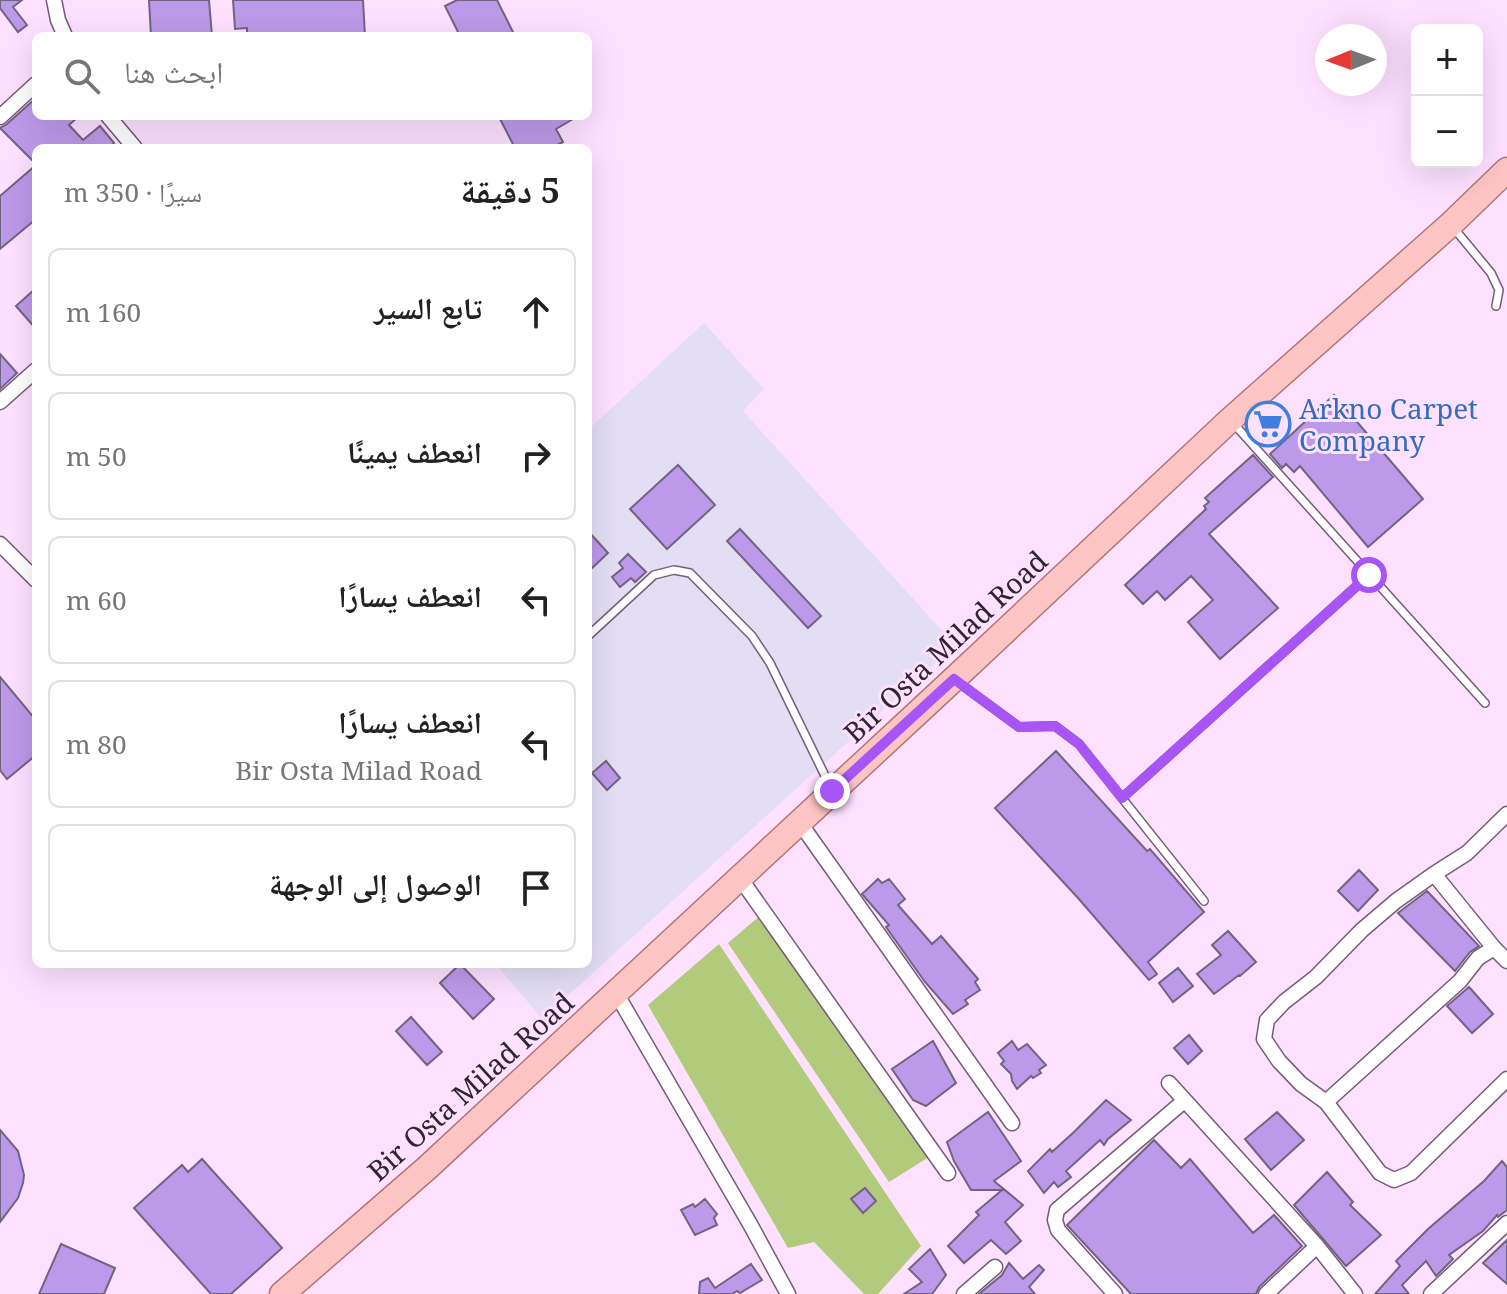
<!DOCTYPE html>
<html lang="ar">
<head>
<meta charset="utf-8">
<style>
  body { margin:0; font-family:"Noto Serif","Noto Naskh Arabic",serif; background:#f2f2f2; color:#222; direction:rtl }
  .controls { position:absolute; right:24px; top:24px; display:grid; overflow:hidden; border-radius:12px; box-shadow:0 8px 32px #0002 }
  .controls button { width:72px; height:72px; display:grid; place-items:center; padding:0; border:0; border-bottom:2px solid #e0e0e0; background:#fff; color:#222; font:40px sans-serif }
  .compass { position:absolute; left:1315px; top:24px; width:72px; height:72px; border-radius:50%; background:#fff; box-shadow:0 8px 32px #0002; rotate:269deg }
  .stop { position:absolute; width:24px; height:24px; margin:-18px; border:6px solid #a855f7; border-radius:50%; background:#fff }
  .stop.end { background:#a855f7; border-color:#fff; box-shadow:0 2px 8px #0008 }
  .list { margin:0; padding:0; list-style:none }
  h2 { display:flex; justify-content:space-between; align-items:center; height:104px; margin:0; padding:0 32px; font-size:34px }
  h2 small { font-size:26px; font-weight:400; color:#767676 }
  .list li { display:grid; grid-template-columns:52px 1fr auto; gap:24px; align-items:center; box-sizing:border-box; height:128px; margin:0 16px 16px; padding:0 16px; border:2px solid #e0e0e0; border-radius:12px }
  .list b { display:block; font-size:30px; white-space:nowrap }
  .list p { margin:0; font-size:26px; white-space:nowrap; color:#767676 }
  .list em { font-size:26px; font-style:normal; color:#767676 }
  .icon { flex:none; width:44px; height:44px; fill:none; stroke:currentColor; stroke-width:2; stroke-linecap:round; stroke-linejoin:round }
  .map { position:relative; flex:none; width:1507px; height:1294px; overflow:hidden; direction:ltr }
  .search { position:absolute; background:#fff; box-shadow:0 8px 32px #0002; left:32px; top:32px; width:560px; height:88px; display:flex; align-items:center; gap:20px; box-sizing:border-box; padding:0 28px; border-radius:12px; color:#767676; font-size:30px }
  .panel { position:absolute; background:#fff; box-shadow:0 8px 32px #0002; left:32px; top:144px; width:560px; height:824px; border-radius:12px; direction:rtl }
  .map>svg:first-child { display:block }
  .industrial { fill:#e3def4 }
  .green { fill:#b2ca7c }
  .building { fill:#bd9ae9; stroke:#716483; stroke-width:2 }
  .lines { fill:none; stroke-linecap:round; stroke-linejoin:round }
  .lane-casing { stroke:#745d76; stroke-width:10 }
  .street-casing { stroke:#745d76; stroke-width:17 }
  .primary-casing { stroke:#b37577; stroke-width:27 }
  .lane { stroke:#fff; stroke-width:7 }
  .street { stroke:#fff; stroke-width:14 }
  .primary { stroke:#fcc5c4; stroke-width:24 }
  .route { stroke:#a855f7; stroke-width:10 }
  .labels { text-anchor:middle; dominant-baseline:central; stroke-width:6; stroke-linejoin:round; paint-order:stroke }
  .shop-label { font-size:28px; fill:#366cbe; stroke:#fde1ff; text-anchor:start }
  .street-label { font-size:28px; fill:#302631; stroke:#fde1ff }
</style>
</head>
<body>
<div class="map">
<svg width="1507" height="1294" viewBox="0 0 1507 1294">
  <rect width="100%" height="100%" fill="#fde1ff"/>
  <path class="industrial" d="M704,323L764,389L743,411L955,645L542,1019L496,964H588V430Z"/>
  <path class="green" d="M762,914L929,1157L889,1182L728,943Z
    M719,944L921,1246L878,1294H864L814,1242L788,1248L648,1005Z"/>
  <path class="building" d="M0,0H22L13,7L27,25L18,32L0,8Z
    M149,0H209L212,36H151Z
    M233,0H363L365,36H247V28L235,29Z
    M457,0H497L515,36H460L445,6Z
    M36,98V116H79L69,125L83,140L100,126L114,143L109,148H36V164L0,128L7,124Z
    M507,116H578L556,129L563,142L552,148H515L500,119Z
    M36,165V219L0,249V196Z
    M36,288V329L16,306Z
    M0,354L17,373L0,389Z
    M1334,395L1423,499L1368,547L1300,466L1294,472L1286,464L1282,468L1270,454Z
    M1253,455L1273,477L1209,534L1278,608L1220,659L1188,622L1213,600L1191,576L1165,600L1157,591L1143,604L1125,585L1206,509L1204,506L1209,502L1205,498Z
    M678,465L715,505L667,549L630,509Z
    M740,529L821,616L808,628L727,541Z
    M588,531L608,553L588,572Z
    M628,554L646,572L635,582L631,578L620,587L612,577L623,568L619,563Z
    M0,677L36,720V755L7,779L0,770Z
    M1056,751L1147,851L1150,849L1204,912L1148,962L1157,974L1149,980L1078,898L995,808Z
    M606,761L620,778L607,790L592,773Z
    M1359,870L1378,890L1358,911L1338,891Z
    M878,879L882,883L889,879L905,899L898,905L932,944L941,936L978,979L975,982L980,990L965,1000L968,1004L953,1014L925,982L886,927L889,925L862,894Z
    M1427,891L1479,946L1470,952L1455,971L1398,913Z
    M1228,931L1256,962L1240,976L1239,975L1214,994L1197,974L1221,955L1212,945Z
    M460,964L494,999L473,1019L440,983Z
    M1178,968L1193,986L1173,1002L1159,983Z
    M1469,987L1493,1014L1472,1033L1447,1006Z
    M411,1017L442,1052L427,1065L396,1031Z
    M1189,1035L1202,1051L1188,1064L1174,1048Z
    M933,1041L956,1083L926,1106L913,1100L892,1069Z
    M1012,1041L1018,1050L1027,1044L1046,1065L1039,1070L1041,1073L1033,1078L1031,1076L1017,1089L1012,1081L1011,1074L1001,1064L1004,1061L998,1053Z
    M1106,1100L1131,1120L1108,1139L1104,1145L1100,1140L1066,1171L1071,1177L1058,1187L1054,1182L1044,1193L1028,1171L1050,1149L1052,1152L1075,1131Z
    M988,1112L1021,1161L994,1181L1023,1205L1005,1222L1021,1241L1006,1254L991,1240L964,1263L948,1246L979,1215L976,1212L1002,1190H971L954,1161L947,1142Z
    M1277,1112L1304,1140L1271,1170L1245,1139Z
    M0,1130L18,1151L24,1175L23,1183L18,1198L0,1222Z
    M1154,1140L1181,1168L1190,1159L1253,1233L1274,1215L1302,1246L1259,1287L1256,1294H1131L1067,1225Z
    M202,1159L282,1248L231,1294H211L134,1208L182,1165L188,1172Z
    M1502,1161L1507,1167V1210L1498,1217L1497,1215L1483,1231L1449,1255L1453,1259L1436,1276L1426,1261L1402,1285L1409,1294H1375L1400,1266L1396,1261L1428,1229L1484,1181Z
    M1327,1172L1353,1202L1350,1205L1381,1235L1346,1266L1294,1205Z
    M865,1188L876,1201L863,1213L851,1199Z
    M705,1199L717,1214L714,1218L717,1225L695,1235L681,1210L693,1204L695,1207Z
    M1507,1240V1284L1483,1263Z
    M61,1244L115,1268L104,1294H39Z
    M930,1249L946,1275L932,1294H904L922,1282L909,1269Z
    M1009,1263L1023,1279L1039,1265L1044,1270L1029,1287L1035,1294H979L1002,1275Z
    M751,1264L762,1280L740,1293L737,1291L732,1294H699L700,1282L708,1278L715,1288Z"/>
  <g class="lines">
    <g class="lane-casing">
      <path id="lane" d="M1452,226L1491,273L1499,290L1496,306
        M1234,424L1485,703
        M588,636L654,575L674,570L690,573L752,636L770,663L830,786
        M959,683L1019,727L1055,726L1079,744L1204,901
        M1122,798L1369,575"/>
    </g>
    <g class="street-casing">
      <path id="street" d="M54,0L58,20L65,36
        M108,116L135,148
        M0,117L36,84
        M0,402L36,370
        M0,544L36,580
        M1507,814L1467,853L1434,874L1396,901L1362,930L1316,977L1284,1002L1267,1020L1264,1039L1279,1061L1301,1084L1326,1102L1380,1173L1394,1180L1411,1173L1507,1079
        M800,823L1012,1123
        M1434,874L1494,948
        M740,878L948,1173
        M616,993L750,1224L788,1294
        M1169,1083L1317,1246L1355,1294
        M1326,1102L1460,981L1478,958L1494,948L1507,961
        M964,1294L995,1267
        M1115,1294L1058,1230L1055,1220L1057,1210L1184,1101
        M1266,1294L1317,1246
        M1431,1294L1507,1223"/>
    </g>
    <g class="primary-casing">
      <path id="primary" d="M282,1294L427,1168L954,679L1230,420L1451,224L1507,170"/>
    </g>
    <use href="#lane" class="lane"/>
    <use href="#street" class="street"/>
    <use href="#primary" class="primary"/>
  </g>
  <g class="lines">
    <path class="route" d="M832,791L954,679L1019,727L1055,726L1079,744L1122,798L1369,575"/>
  </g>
  <defs>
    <g id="supermarket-ring" transform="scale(2.3)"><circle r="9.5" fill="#fde1ff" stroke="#3f7fe0" stroke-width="1.5"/><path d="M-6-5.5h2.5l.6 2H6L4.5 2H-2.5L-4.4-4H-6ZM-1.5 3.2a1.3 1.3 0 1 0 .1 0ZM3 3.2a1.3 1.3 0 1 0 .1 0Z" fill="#3f7fe0"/></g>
  </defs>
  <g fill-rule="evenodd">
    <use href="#supermarket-ring" x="1268" y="424"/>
  </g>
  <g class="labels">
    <g class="shop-label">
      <text x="1299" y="408">Arkno Carpet<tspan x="1299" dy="32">Company</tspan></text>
    </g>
    <g class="street-label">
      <text transform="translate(945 646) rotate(-43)">Bir Osta Milad Road</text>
      <text transform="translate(470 1086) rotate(-42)">Bir Osta Milad Road</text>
    </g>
  </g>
</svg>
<div class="controls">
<button>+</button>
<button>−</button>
</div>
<svg class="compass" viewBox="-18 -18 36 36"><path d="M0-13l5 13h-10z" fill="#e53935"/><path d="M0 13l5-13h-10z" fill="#767676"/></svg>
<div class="stop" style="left:1369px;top:575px"></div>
<div class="stop end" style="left:832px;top:791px"></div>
<div class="search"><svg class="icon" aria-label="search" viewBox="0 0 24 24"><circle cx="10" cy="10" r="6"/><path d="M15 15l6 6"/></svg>ابحث هنا</div>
<section class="panel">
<h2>5 دقيقة<small>سيرًا · 350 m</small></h2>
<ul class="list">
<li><svg class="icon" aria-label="ahead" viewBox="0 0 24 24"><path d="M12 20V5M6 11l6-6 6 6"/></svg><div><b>تابع السير</b></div><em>160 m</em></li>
<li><svg class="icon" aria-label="right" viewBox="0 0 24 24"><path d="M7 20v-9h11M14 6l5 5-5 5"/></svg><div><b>انعطف يمينًا</b></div><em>50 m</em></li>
<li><svg class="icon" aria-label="left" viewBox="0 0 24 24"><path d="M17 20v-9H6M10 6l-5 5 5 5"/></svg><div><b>انعطف يسارًا</b></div><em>60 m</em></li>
<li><svg class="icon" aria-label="left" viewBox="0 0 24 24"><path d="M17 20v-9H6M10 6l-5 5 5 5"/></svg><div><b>انعطف يسارًا</b><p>Bir Osta Milad Road</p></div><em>80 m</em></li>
<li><svg class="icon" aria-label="arrive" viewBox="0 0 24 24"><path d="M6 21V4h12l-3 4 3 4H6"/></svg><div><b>الوصول إلى الوجهة</b></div></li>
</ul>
</section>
</div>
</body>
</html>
